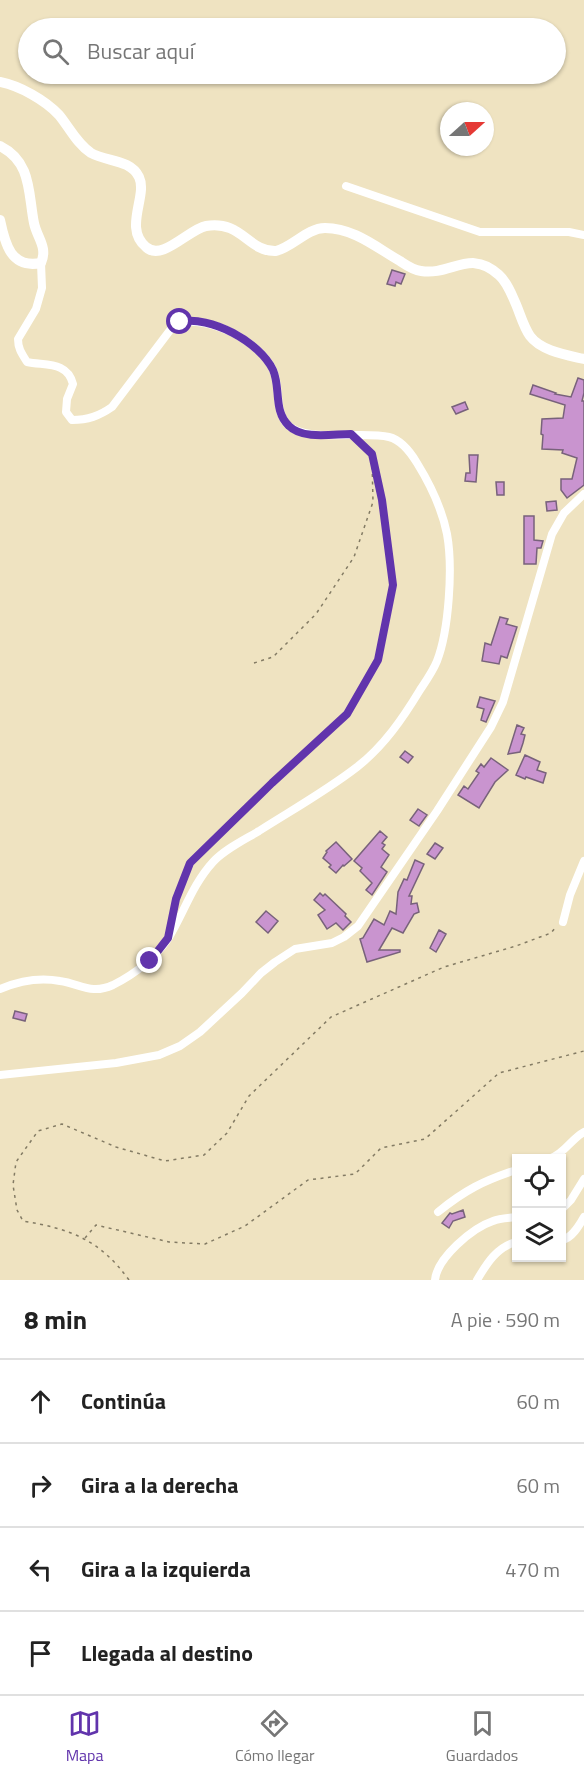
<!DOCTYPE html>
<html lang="es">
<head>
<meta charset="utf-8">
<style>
  body { margin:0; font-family:"Titillium Web",sans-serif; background:#f2f2f2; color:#222 }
  .controls { position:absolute; right:18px; bottom:18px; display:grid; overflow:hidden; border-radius:0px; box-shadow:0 2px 4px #0004 }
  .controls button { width:54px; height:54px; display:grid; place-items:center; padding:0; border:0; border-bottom:2px solid #e0e0e0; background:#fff; color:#222; font:30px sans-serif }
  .compass { position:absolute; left:440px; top:102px; width:54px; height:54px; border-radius:50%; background:#fff; box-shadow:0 2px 4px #0004; rotate:69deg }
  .stop { position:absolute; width:18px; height:18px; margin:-14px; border:4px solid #6134ac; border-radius:50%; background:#fff }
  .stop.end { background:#6134ac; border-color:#fff; box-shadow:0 2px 6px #0008 }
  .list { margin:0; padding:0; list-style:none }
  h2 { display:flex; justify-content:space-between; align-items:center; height:78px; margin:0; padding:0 24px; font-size:26px }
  h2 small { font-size:20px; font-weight:400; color:#767676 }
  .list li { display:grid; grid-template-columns:39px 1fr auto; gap:18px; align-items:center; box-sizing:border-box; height:84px; padding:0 24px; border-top:2px solid #e0e0e0 }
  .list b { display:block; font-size:22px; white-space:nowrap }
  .list em { font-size:20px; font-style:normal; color:#767676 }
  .icon { flex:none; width:33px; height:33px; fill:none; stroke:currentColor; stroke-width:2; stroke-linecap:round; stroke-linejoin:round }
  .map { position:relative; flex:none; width:584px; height:1280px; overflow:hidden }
  .search { position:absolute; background:#fff; box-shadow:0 2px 4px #0004; left:18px; right:18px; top:18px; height:66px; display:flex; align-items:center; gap:15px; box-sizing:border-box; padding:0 21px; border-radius:33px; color:#767676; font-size:22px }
  .sheet { height:414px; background:#fff }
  nav { display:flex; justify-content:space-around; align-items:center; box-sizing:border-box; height:84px; border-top:2px solid #e0e0e0; background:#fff; font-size:16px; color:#767676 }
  nav a { display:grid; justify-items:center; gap:3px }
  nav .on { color:#6134ac }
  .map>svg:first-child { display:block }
  .building { fill:#c994cf; stroke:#78627b; stroke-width:1.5 }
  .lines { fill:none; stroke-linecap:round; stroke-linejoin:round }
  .path { stroke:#837b64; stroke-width:1.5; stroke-dasharray:3 4.5; stroke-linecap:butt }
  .street { stroke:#fff; stroke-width:8 }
  .secondary { stroke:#fff; stroke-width:10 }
  .route { stroke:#6134ac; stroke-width:8 }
</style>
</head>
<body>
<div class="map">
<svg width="584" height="1280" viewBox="0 0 584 1280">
  <rect width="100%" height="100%" fill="#efe3c1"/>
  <path class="building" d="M392,270L405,274L401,284L396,282L395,286L387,284Z
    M578,378L584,380V393L582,401H584V485L567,498L561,490V479H572L577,458L562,453L563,450L542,449L543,435L541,434L542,419L563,418L565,405L530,394L533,385L556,393L555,394L571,397Z
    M465,402L468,409L456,414L452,407Z
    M469,455H478L476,482L465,481L466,473H470Z
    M496,482H504V495H497Z
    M556,501L557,510L547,511L546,502Z
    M524,516H534V540L543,541L541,548H537L536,564H524Z
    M500,617L508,619L506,624L517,627L507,658L501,656L499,664L482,661L485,643L491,645Z
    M480,697L495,701L486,722L481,720L484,709L477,707Z
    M517,725L524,728L521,734L525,735L523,743L520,752L508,754Z
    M405,751L413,757L408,763L400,757Z
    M525,755L540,762L537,770L546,773L543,783L526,777L525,779L516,775Z
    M491,758L508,770L495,782L479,808L458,795L464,786L468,789L479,773L476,771L481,764L484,767Z
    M418,809L427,815L419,826L410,820Z
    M380,831L387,837L382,843L385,845L382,849L389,855L381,867L387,872L372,895L366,890L372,883L360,871L362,868L354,861Z
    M336,842L352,859L344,866L343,865L336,873L329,867L331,865L323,858L327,852L326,851Z
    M435,843L443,848L435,859L427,854Z
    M415,860L424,864L409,896H412L411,904L417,903L419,912L414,914L403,933L392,928L379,950H400V952L367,962L360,939L363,938L374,919L384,925L390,911L396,914L398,892L404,879L407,880Z
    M320,893L323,896L325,894L346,914L345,916L351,922L343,930L336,923L327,929L318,915L325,910L314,900Z
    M266,911L278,921L268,933L256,922Z
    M439,930L446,934L436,952L430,948Z
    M15,1011L27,1014L25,1021L13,1018Z
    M463,1210L465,1217L453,1221L449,1228L442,1223L450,1213L452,1214Z"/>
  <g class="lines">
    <path class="path" d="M363,445L372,454
      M254,663L273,657L316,614L354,557L373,502L372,459
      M175,905L190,863L272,783L347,714L378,660L393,585L382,500L372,454
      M85,1238L96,1225L169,1242L205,1244L245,1226L308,1180L355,1174L381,1148L425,1139L499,1073L584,1051
      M129,1280C100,1240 71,1229 23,1221L17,1210L13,1185L16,1162L38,1131L62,1124L116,1147L165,1161L204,1155L227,1133L249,1096L331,1017L444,967L516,946L551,933L555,928"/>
    <path class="street" d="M346,186L480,232H569L584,235
      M563,922L570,895L584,861
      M0,989C19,981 39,977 60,981C81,984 91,995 113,985C135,974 154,959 168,939C184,913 192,885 213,862C225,849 244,840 259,831C292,810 326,791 357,767C384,746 403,718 420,690C426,681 433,671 437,661C449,630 453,567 447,534C442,509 430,484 417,463C411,453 401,440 389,437C363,430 303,444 286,423C274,407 281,387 273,370C260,341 205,312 174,325L112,407C99,416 88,420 72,420L66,412L67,399L73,384C67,361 45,366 27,362C22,354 18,349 18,339L36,309L42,288L41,263
      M0,1075L116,1063L159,1055L180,1046L200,1032L242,993L261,973L275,962L295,949L332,943L344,937L358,926L437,811L491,727L503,702L552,534L564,513L584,494
      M551,1158C565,1153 571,1139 584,1132
      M562,1209L571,1200L584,1179
      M438,1212C465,1190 483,1181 516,1170
      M562,1240C572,1238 579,1226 584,1217
      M435,1280C437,1258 472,1228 493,1221C500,1218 509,1218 516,1217
      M477,1280C487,1263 497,1247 516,1242"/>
    <path class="secondary" d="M0,82C20,86 45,100 59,115C69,127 77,144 91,153C107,162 130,159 139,177C148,196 123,228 146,247C162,262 189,229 206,226C242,220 248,252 276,251C293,247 307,228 325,228C354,228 377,248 400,261C406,265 413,270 421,271C451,276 470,248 499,275C507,282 511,293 515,302C520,313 523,326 530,336C541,351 567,355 584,359
      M0,146C32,162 28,193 34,223C37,238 48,247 41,263C11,269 5,244 0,220"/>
  </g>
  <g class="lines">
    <path class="route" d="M150,961L168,938L176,899L190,863L272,783L347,714L378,660L393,585L382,500L372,454L351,434C333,434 303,440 289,426C273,411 281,388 273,370C260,342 210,315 180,322"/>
  </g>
</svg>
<div class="controls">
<button><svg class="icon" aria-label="locate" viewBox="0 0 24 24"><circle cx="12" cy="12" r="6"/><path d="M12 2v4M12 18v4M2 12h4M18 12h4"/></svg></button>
<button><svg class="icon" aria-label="layers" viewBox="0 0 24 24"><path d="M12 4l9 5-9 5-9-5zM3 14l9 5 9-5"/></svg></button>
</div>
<svg class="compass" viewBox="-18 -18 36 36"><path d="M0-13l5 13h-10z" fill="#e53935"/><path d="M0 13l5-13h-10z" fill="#767676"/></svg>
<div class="stop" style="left:180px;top:322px"></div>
<div class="stop end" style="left:150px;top:961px"></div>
<div class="search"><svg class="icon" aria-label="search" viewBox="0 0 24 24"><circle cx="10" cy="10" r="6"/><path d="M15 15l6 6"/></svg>Buscar aquí</div>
</div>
<section class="sheet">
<h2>8 min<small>A pie · 590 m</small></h2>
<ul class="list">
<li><svg class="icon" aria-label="ahead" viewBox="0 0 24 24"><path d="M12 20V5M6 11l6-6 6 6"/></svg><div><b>Continúa</b></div><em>60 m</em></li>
<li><svg class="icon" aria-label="right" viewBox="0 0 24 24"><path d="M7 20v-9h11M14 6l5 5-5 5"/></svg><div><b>Gira a la derecha</b></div><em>60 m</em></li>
<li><svg class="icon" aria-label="left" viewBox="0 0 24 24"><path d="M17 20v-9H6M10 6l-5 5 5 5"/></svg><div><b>Gira a la izquierda</b></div><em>470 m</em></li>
<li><svg class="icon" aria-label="arrive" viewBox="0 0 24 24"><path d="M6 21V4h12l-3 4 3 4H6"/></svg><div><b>Llegada al destino</b></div></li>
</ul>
</section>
<nav>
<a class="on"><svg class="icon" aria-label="map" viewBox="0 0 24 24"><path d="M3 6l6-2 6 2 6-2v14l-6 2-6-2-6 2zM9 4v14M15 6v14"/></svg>Mapa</a>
<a><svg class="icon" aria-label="directions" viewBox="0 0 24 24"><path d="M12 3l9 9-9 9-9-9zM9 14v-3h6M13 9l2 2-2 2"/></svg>Cómo llegar</a>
<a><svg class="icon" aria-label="saved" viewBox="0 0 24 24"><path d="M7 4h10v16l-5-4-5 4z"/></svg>Guardados</a>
</nav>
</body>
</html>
